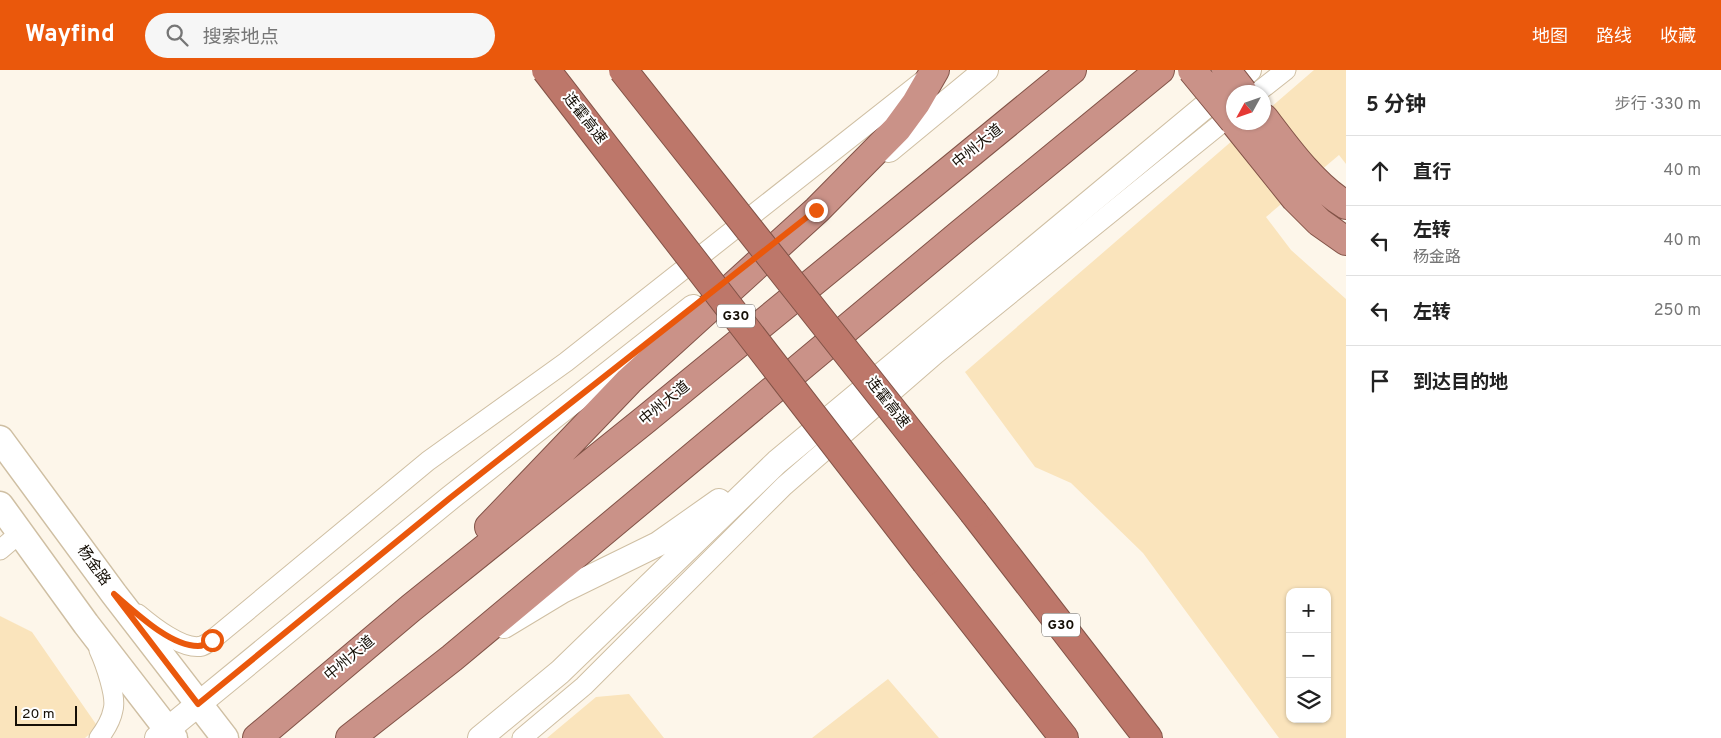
<!DOCTYPE html>
<html lang="zh">
<head>
<meta charset="utf-8">
<style>
  body { margin:0; font-family:Overpass,"Noto Sans SC",sans-serif; background:#f6f6f6; color:#222 }
  .controls { position:absolute; right:15px; bottom:15px; display:grid; overflow:hidden; border-radius:10px; box-shadow:0 1px 4px #0004 }
  .controls button { width:45px; height:45px; display:grid; place-items:center; padding:0; border:0; border-bottom:1px solid #e0e0e0; background:#fff; color:#222; font:25px sans-serif }
  .compass { position:absolute; left:1226px; top:15px; width:45px; height:45px; border-radius:50%; background:#fff; box-shadow:0 1px 4px #0004; rotate:230deg }
  .scale { position:absolute; left:15px; bottom:12px; width:62px; box-sizing:border-box; padding-left:5px; border:2px solid #150f06; border-top:0; font-size:14px; line-height:18px; white-space:nowrap; color:#150f06; -webkit-text-stroke:4px #fff; paint-order:stroke }
  .stop { position:absolute; width:15px; height:15px; margin:-11px; border:4px solid #ea580c; border-radius:50%; background:#fff }
  .stop.end { background:#ea580c; border-color:#fff; box-shadow:0 1px 5px #0008 }
  .list { margin:0; padding:0; list-style:none }
  h2 { display:flex; justify-content:space-between; align-items:center; height:65px; margin:0; padding:0 20px; font-size:21px }
  h2 small { font-size:16px; font-weight:400; color:#767676 }
  .list li { display:grid; grid-template-columns:32px 1fr auto; gap:15px; align-items:center; box-sizing:border-box; height:70px; padding:0 20px; border-top:1px solid #e0e0e0 }
  .list b { display:block; font-size:19px; white-space:nowrap }
  .list p { margin:0; font-size:16px; white-space:nowrap; color:#767676 }
  .list em { font-size:16px; font-style:normal; color:#767676 }
  .icon { flex:none; width:28px; height:28px; fill:none; stroke:currentColor; stroke-width:2; stroke-linecap:round; stroke-linejoin:round }
  .map { position:relative; flex:none; width:1346px; height:668px; overflow:hidden }
  header { display:flex; align-items:center; gap:30px; box-sizing:border-box; height:70px; padding:0 25px; background:#ea580c; color:#fff }
  header strong { font-size:24px }
  nav { display:flex; gap:28px; margin-inline-start:auto; font-size:18px }
  .search { width:350px; height:45px; background:#f6f6f6; display:flex; align-items:center; gap:12px; box-sizing:border-box; padding:0 18px; border-radius:28px; color:#767676; font-size:19px }
  main { display:flex }
  aside { flex:1; background:#fff }
  .map>svg:first-child { display:block }
  .green { fill:#fae4bc; fill-rule:evenodd }
  .lines { fill:none; stroke-linecap:round; stroke-linejoin:round }
  .minor-casing { stroke:#cfbfa3; stroke-width:21 }
  .tertiary-casing { stroke:#cfbfa3; stroke-width:26 }
  .secondary-casing { stroke:#cfbfa3; stroke-width:29 }
  .trunk-casing { stroke:#825347; stroke-width:30 }
  .motorway-casing { stroke:#825347; stroke-width:30 }
  .minor { stroke:#fff; stroke-width:19 }
  .tertiary { stroke:#fff; stroke-width:24 }
  .secondary { stroke:#fff; stroke-width:26 }
  .trunk { stroke:#ca9288; stroke-width:28 }
  .motorway { stroke:#bd776a; stroke-width:28 }
  .trunk-bridge-casing { stroke:#825347; stroke-width:30; stroke-linecap:butt }
  .motorway-bridge-casing { stroke:#825347; stroke-width:30; stroke-linecap:butt }
  .trunk-bridge { stroke:#ca9288; stroke-width:28 }
  .motorway-bridge { stroke:#bd776a; stroke-width:28 }
  .route { stroke:#ea580c; stroke-width:6 }
  .labels { text-anchor:middle; dominant-baseline:central; stroke-width:4; stroke-linejoin:round; paint-order:stroke }
  .shield { fill:#fff; stroke:#5b5751; stroke-width:1 }
  .shield-label { font-size:14px; font-weight:bold; fill:#150f06 }
  .street-label { font-size:15px; fill:#150f06; stroke:#fff }
</style>
</head>
<body>
<header>
<strong>Wayfind</strong>
<div class="search"><svg class="icon" aria-label="search" viewBox="0 0 24 24"><circle cx="10" cy="10" r="6"/><path d="M15 15l6 6"/></svg>搜索地点</div>
<nav><a>地图</a><a>路线</a><a>收藏</a></nav>
</header>
<main>
<div class="map">
<svg width="1346" height="668" viewBox="0 0 1346 668">
  <rect width="100%" height="100%" fill="#fdf6ea"/>
  <path class="green" d="M1314,0H1346V94L1339,85L1266,147L1291,180L1346,229V668H1279L1143,483L1071,413L1035,397L965,302ZM1290,522H1327V649H1290Z
    M0,546L32,562L98,657L85,668H0Z
    M888,609L939,668H812Z
    M629,624L664,668H547L596,627Z"/>
  <g class="lines">
    <g class="minor-casing">
      <path id="minor" d="M1258,22L1286,0
        M0,480L20,463
        M138,544C151,555 183,581 202,576C205,575 209,572 212,570L428,391L566,292L925,9
        M99,580C105,593 117,627 113,640C111,651 105,660 99,668
        M522,668L584,616L784,416L936,284L1234,43"/>
    </g>
    <g class="tertiary-casing">
      <path id="tertiary" d="M889,80L986,0
        M504,556L562,521L658,474L719,431
        M157,668L450,428L693,237
        M480,668L560,602L777,392L1249,0"/>
    </g>
    <g class="secondary-casing">
      <path id="secondary" d="M0,369L114,524L225,668
        M0,435L86,554L174,668"/>
    </g>
    <g class="trunk-casing">
      <path id="trunk" d="M1264,48C1286,77 1314,116 1346,135
        M1234,52L1295,128L1319,152L1346,171
        M489,457L629,311L817,140L897,59L916,33L935,0
        M257,668L411,538L646,349L1072,0
        M350,668L452,588L960,164L1160,0"/>
    </g>
    <g class="motorway-casing">
      <path id="motorway" d="M974,443L1148,668
        M926,492L1064,668"/>
    </g>
    <use href="#minor" class="minor"/>
    <use href="#tertiary" class="tertiary"/>
    <use href="#secondary" class="secondary"/>
    <use href="#trunk" class="trunk"/>
    <use href="#motorway" class="motorway"/>
    <g class="trunk-bridge-casing">
      <path id="trunk-bridge" d="M1192,0L1234,51
        M1226,0L1243,22"/>
    </g>
    <g class="motorway-bridge-casing">
      <path id="motorway-bridge" d="M546,0L926,492
        M623,0L974,443"/>
    </g>
    <use href="#trunk-bridge" class="trunk-bridge"/>
    <use href="#motorway-bridge" class="motorway-bridge"/>
  </g>
  <g class="lines">
    <path class="route" d="M212,570C208,573 203,576 198,576C170,576 135,542 114,524L198,634L450,428L816,140"/>
  </g>
  <g class="labels">
    <g class="shield">
      <rect x="717" y="234.5" width="38" height="23" rx="4"/>
      <rect x="1042" y="543.5" width="38" height="23" rx="4"/>
    </g>
    <g class="shield-label">
      <text x="736" y="246">G30</text>
      <text x="1061" y="555">G30</text>
    </g>
    <g class="street-label">
      <text transform="translate(584 49) rotate(52)">连霍高速</text>
      <text transform="translate(978 77) rotate(-39)">中州大道</text>
      <text transform="translate(887 333) rotate(52)">连霍高速</text>
      <text transform="translate(665 334) rotate(-39)">中州大道</text>
      <text transform="translate(93 496) rotate(54)">杨金路</text>
      <text transform="translate(350 589) rotate(-40)">中州大道</text>
    </g>
  </g>
</svg>
<div class="controls">
<button>+</button>
<button>−</button>
<button><svg class="icon" aria-label="layers" viewBox="0 0 24 24"><path d="M12 4l9 5-9 5-9-5zM3 14l9 5 9-5"/></svg></button>
</div>
<svg class="compass" viewBox="-18 -18 36 36"><path d="M0-13l5 13h-10z" fill="#e53935"/><path d="M0 13l5-13h-10z" fill="#767676"/></svg>
<div class="scale">20 m</div>
<div class="stop" style="left:212px;top:570px"></div>
<div class="stop end" style="left:816px;top:140px"></div>
</div>
<aside>
<h2>5 分钟<small>步行 · 330 m</small></h2>
<ul class="list">
<li><svg class="icon" aria-label="ahead" viewBox="0 0 24 24"><path d="M12 20V5M6 11l6-6 6 6"/></svg><div><b>直行</b></div><em>40 m</em></li>
<li><svg class="icon" aria-label="left" viewBox="0 0 24 24"><path d="M17 20v-9H6M10 6l-5 5 5 5"/></svg><div><b>左转</b><p>杨金路</p></div><em>40 m</em></li>
<li><svg class="icon" aria-label="left" viewBox="0 0 24 24"><path d="M17 20v-9H6M10 6l-5 5 5 5"/></svg><div><b>左转</b></div><em>250 m</em></li>
<li><svg class="icon" aria-label="arrive" viewBox="0 0 24 24"><path d="M6 21V4h12l-3 4 3 4H6"/></svg><div><b>到达目的地</b></div></li>
</ul>
</aside>
</main>
</body>
</html>
